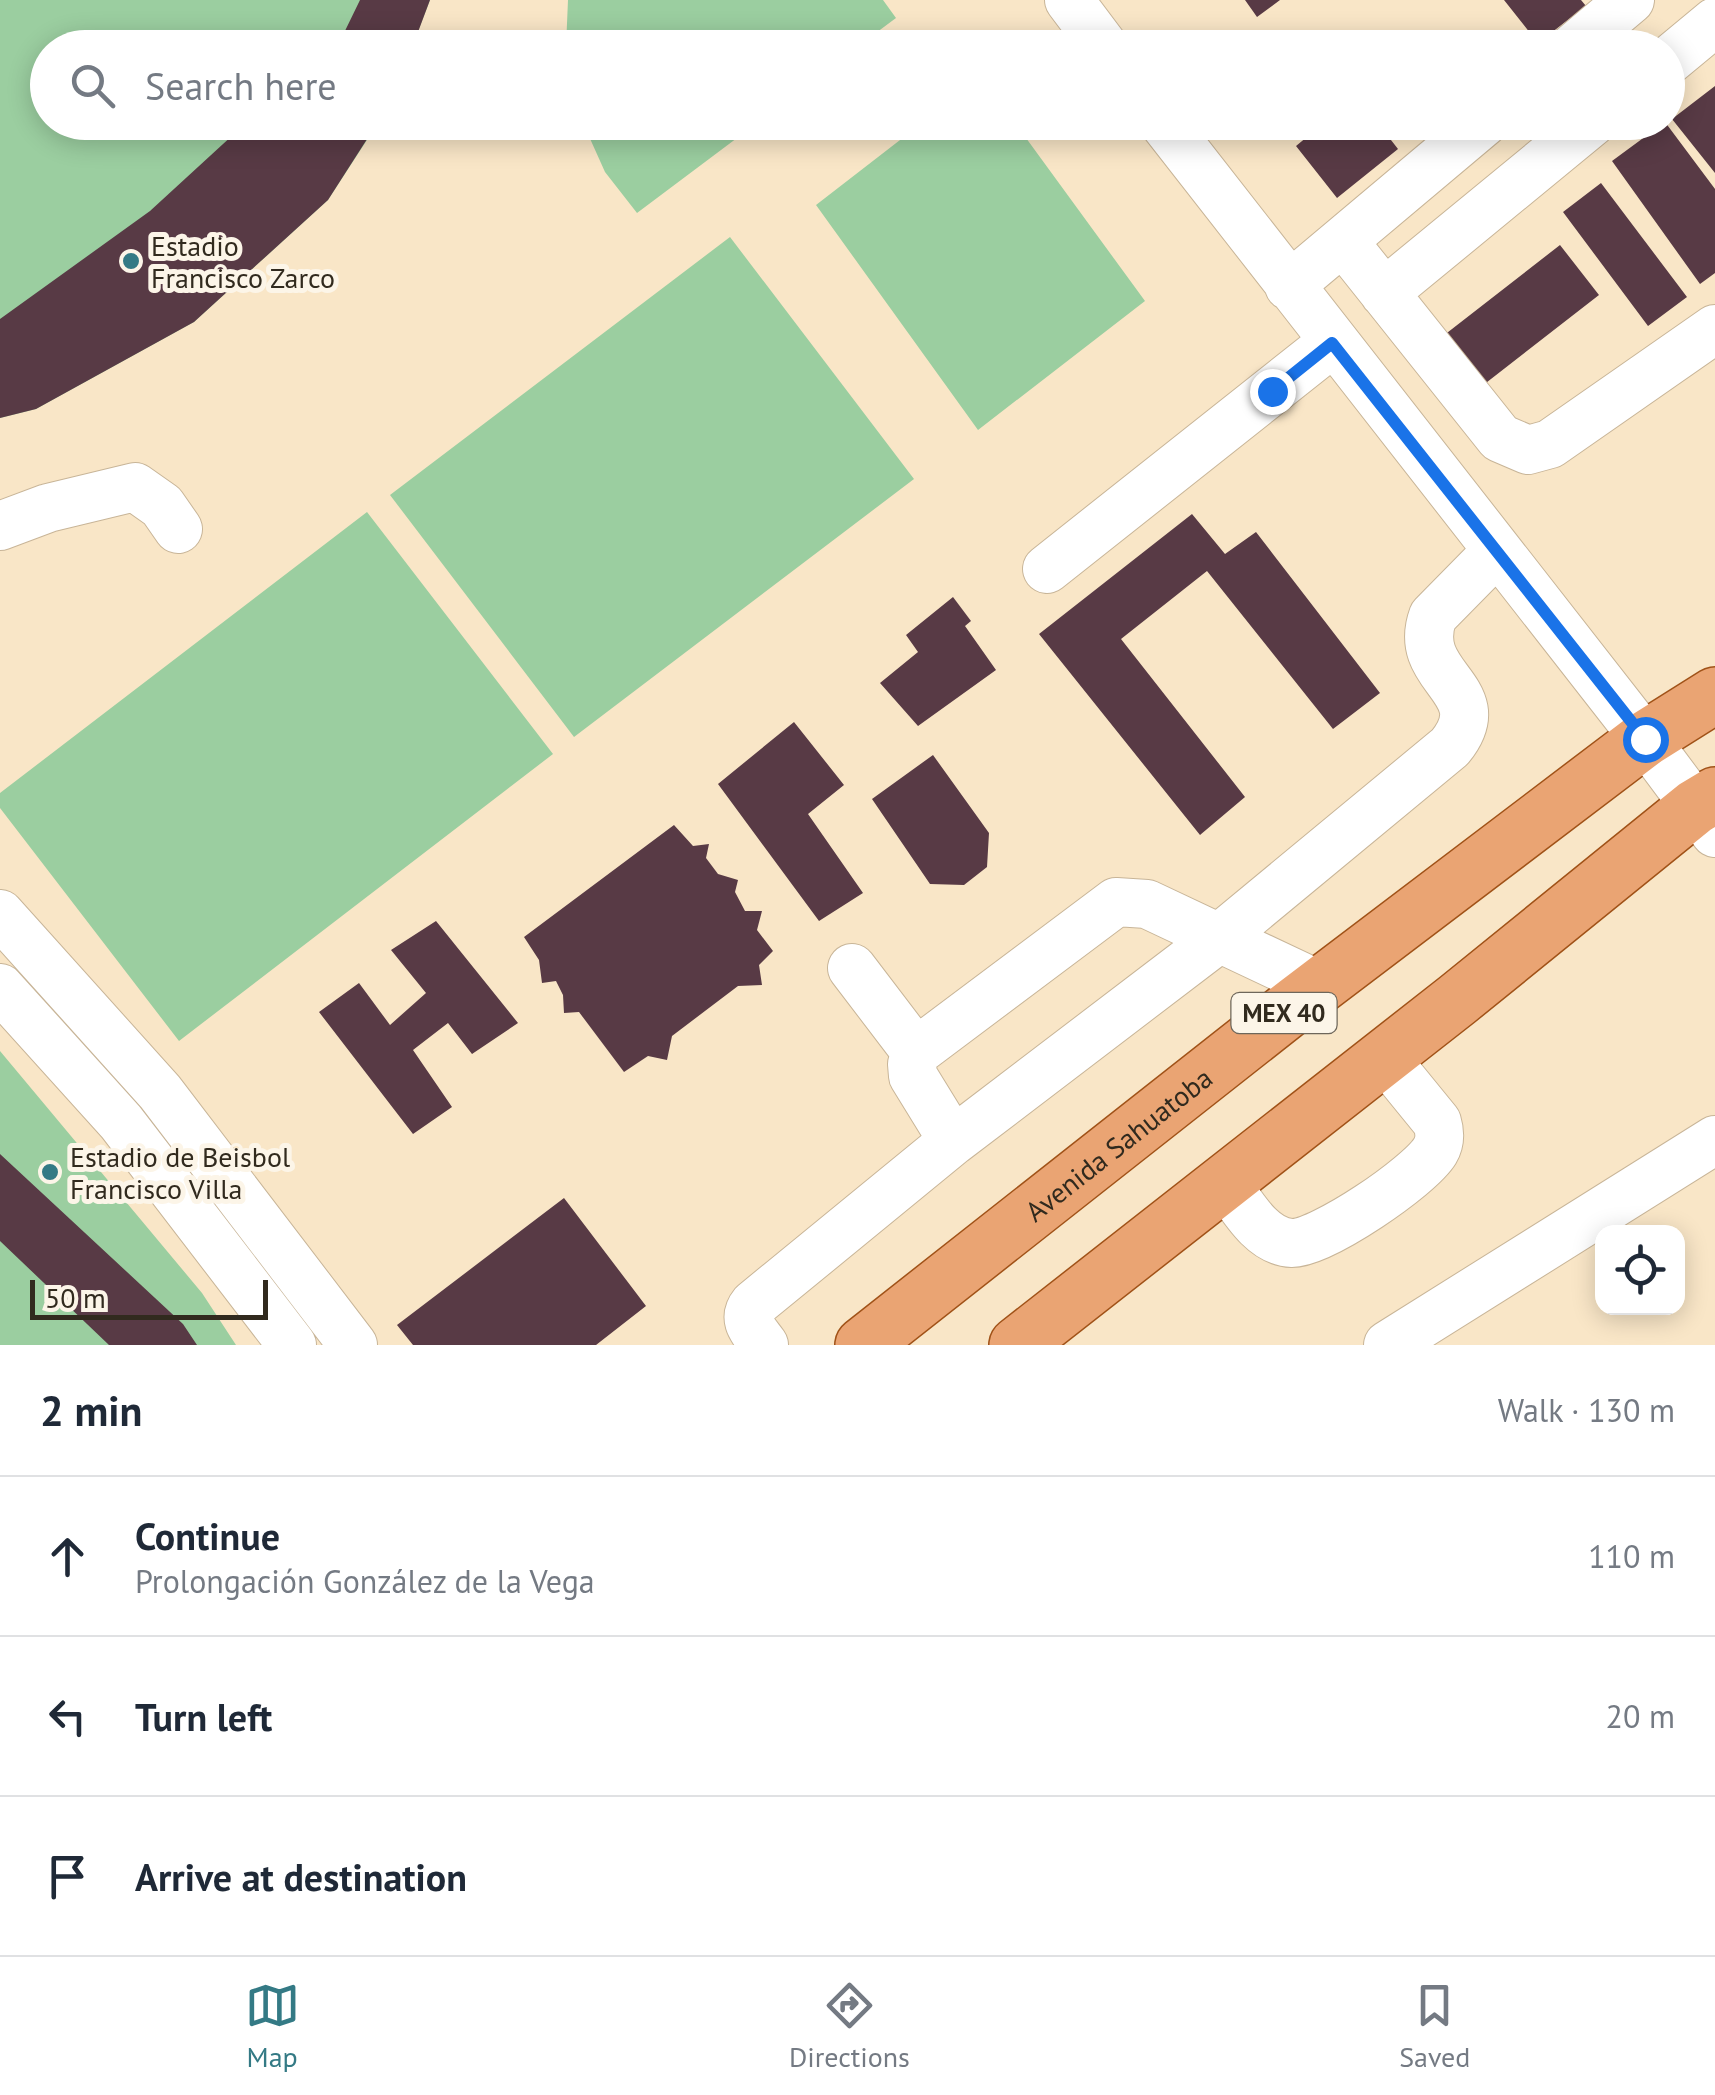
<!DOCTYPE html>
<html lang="en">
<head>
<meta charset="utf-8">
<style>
  body { margin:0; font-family:"PT Sans",sans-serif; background:#f6f6f7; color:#1f2937 }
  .controls { position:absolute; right:30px; bottom:30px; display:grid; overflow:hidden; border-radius:20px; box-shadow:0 5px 25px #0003 }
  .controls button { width:90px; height:90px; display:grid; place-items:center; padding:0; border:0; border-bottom:2px solid #e0e1e3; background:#fff; color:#1f2937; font:50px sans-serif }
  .scale { position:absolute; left:30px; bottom:25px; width:238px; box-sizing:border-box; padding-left:10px; border:5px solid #312a1e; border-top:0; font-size:28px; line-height:35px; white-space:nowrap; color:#312a1e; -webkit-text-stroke:8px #fcf5e8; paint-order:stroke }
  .stop { position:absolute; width:30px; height:30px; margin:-22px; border:8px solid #1a73e8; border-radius:50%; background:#fff }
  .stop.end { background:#1a73e8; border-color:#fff; box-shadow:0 2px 10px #0008 }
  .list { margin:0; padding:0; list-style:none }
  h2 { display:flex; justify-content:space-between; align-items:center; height:130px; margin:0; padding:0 40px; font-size:42px }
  h2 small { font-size:32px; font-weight:400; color:#747a83 }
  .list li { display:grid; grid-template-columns:65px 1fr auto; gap:30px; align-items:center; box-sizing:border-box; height:160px; padding:0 40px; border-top:2px solid #e0e1e3 }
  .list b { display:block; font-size:38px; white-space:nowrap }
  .list p { margin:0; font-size:32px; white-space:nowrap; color:#747a83 }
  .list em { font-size:32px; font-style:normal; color:#747a83 }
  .icon { flex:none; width:55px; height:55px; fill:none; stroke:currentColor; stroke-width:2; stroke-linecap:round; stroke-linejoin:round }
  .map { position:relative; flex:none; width:1715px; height:1345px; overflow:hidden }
  .search { position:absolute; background:#fff; box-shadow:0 5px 25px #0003; left:30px; right:30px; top:30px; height:110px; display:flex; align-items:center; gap:25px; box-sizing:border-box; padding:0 35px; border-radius:55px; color:#747a83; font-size:38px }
  .sheet { height:610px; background:#fff }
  nav { display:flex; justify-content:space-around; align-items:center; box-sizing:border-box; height:140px; border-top:2px solid #e0e1e3; background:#fff; font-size:28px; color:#747a83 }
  nav a { display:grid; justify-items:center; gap:5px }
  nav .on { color:#347a85 }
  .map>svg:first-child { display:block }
  .pitch { fill:#9bcea0 }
  .building { fill:#583a45 }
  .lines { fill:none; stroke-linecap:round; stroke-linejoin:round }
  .minor-casing { stroke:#c8b598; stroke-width:50 }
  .major-casing { stroke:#a05218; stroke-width:58 }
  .minor { stroke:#fff; stroke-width:48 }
  .major { stroke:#eaa473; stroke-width:55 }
  .route { stroke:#1a73e8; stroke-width:12 }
  .poi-dot { fill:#347a85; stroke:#fcf5e8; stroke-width:4 }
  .labels { text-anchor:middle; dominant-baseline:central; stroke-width:10; stroke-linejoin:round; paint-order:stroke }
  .shield { fill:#fcf5e8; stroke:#6e675b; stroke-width:2.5 }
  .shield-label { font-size:25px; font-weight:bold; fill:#312a1e }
  .poi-label { font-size:28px; fill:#312a1e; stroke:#fcf5e8; text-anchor:start }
  .street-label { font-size:28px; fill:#312a1e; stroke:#fcf5e8 }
</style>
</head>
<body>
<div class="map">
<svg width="1715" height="1345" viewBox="0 0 1715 1345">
  <rect width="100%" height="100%" fill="#f9e6c7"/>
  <path class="pitch" d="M0,0H430L412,47L48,48V122L378,123L328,200L194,322L36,409L0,418Z
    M568,0H883L896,18L857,47H566Z
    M583,123H757L637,213L605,172Z
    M922,123H1015L1145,301L978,430L816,205Z
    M730,237L914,479L574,737L390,495Z
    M367,512L553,754L179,1041L0,808V793Z
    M0,1051L202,1293L236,1345H0Z"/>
  <path class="building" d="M360,0H430L412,48H329L343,35Z
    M1245,0H1280L1257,17Z
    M1504,0H1581L1586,6L1538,43Z
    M1715,86V173L1672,119Z
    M247,122H378L328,200L194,322L36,409L0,418V319L150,211Z
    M1325,122H1377L1398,149L1337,198L1296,146Z
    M1665,122L1715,189V273L1700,284L1612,161Z
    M1601,183L1687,297L1648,326L1563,212Z
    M1560,245L1599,295L1482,386L1443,336Z
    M1192,514L1225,554L1256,532L1380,693L1333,729L1207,571L1121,639L1245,797L1200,835L1039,634Z
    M953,597L971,621L965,626L996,670L918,726L880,683L918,652L906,635Z
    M794,722L844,785L808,814L863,893L819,921L718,784Z
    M933,755L989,833L987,867L964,885L930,884L872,799Z
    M674,825L693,846L709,844L706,858L718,874L738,880L735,892L745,911H762L757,930L773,951L759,965L762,985L738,986L672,1036L667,1060L648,1056L624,1072L579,1012L564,1013L563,995L556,981L542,983L539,960L524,937Z
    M436,921L518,1023L472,1054L448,1023L413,1050L452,1107L413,1134L319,1012L359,983L390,1025L426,993L391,950Z
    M0,1154L183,1324L197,1345H109L0,1241Z
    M564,1198L646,1306L596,1345H413L397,1325Z"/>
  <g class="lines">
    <g class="minor-casing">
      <path id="minor" d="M1069,0L1105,48
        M1573,48L1630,0
        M1668,61L1715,22
        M1163,122L1645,739L1715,833
        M1343,241L1500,438L1528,450L1550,444L1715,329
        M1289,286L1484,122
        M1384,293L1592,122
        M0,526L48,508L135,487L162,506L178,529
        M1047,569L1332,343
        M0,914L160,1092L353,1345
        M852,968L916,1052
        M0,988L121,1122L292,1345
        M953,1141L913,1076L912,1064L916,1052L1116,902L1147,904L1321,986
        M1225,1182C1241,1204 1261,1242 1292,1243C1322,1243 1419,1177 1435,1151C1441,1141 1440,1132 1437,1122L1384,1057
        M764,1345C754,1331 741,1320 754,1304L953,1141L1218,939L1450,747C1497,689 1410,679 1433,616L1497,551
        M1388,1345L1715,1140"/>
    </g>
    <g class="major-casing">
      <g id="major">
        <path id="s1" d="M863,1345L1297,1003L1645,739L1715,695"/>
        <path d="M1017,1345L1457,1000L1695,807L1715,795"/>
      </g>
    </g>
    <use href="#minor" class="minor"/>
    <use href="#major" class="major"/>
  </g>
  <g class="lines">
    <path class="route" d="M1272,391L1332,343L1645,739"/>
  </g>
  <g class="poi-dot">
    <circle cx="131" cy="261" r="10"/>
    <circle cx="50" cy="1172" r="10"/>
  </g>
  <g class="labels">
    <rect class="shield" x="1231.5" y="993" width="105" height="40" rx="8"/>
    <g class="shield-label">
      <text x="1284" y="1013">MEX 40</text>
    </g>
    <g class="poi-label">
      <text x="151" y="245">Estadio<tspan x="151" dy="32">Francisco Zarco</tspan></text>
      <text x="70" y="1156">Estadio de Beisbol<tspan x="70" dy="32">Francisco Villa</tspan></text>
    </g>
    <g class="street-label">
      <text stroke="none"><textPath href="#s1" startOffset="325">Avenida Sahuatoba</textPath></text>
    </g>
  </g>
</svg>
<div class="controls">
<button><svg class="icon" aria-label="locate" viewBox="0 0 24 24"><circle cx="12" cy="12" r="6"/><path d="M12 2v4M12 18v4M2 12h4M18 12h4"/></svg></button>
</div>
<div class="scale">50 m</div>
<div class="stop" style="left:1645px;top:739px"></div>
<div class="stop end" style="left:1272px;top:391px"></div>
<div class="search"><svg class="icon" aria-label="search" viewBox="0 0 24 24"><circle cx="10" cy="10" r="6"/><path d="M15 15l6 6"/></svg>Search here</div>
</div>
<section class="sheet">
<h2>2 min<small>Walk · 130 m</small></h2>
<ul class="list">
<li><svg class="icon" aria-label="ahead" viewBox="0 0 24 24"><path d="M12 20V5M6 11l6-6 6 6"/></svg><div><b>Continue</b><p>Prolongación González de la Vega</p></div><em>110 m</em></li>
<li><svg class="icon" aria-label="left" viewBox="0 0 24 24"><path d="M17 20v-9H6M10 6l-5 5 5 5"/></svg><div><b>Turn left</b></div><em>20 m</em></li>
<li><svg class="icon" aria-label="arrive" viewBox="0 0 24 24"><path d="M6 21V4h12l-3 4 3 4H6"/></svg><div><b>Arrive at destination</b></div></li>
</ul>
</section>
<nav>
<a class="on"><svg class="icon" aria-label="map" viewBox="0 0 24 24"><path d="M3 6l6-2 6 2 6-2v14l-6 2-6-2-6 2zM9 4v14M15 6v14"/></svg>Map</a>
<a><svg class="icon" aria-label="directions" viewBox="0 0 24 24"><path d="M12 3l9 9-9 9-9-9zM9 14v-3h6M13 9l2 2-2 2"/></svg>Directions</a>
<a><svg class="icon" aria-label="saved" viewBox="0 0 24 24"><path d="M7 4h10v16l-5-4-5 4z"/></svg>Saved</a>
</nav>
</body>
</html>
